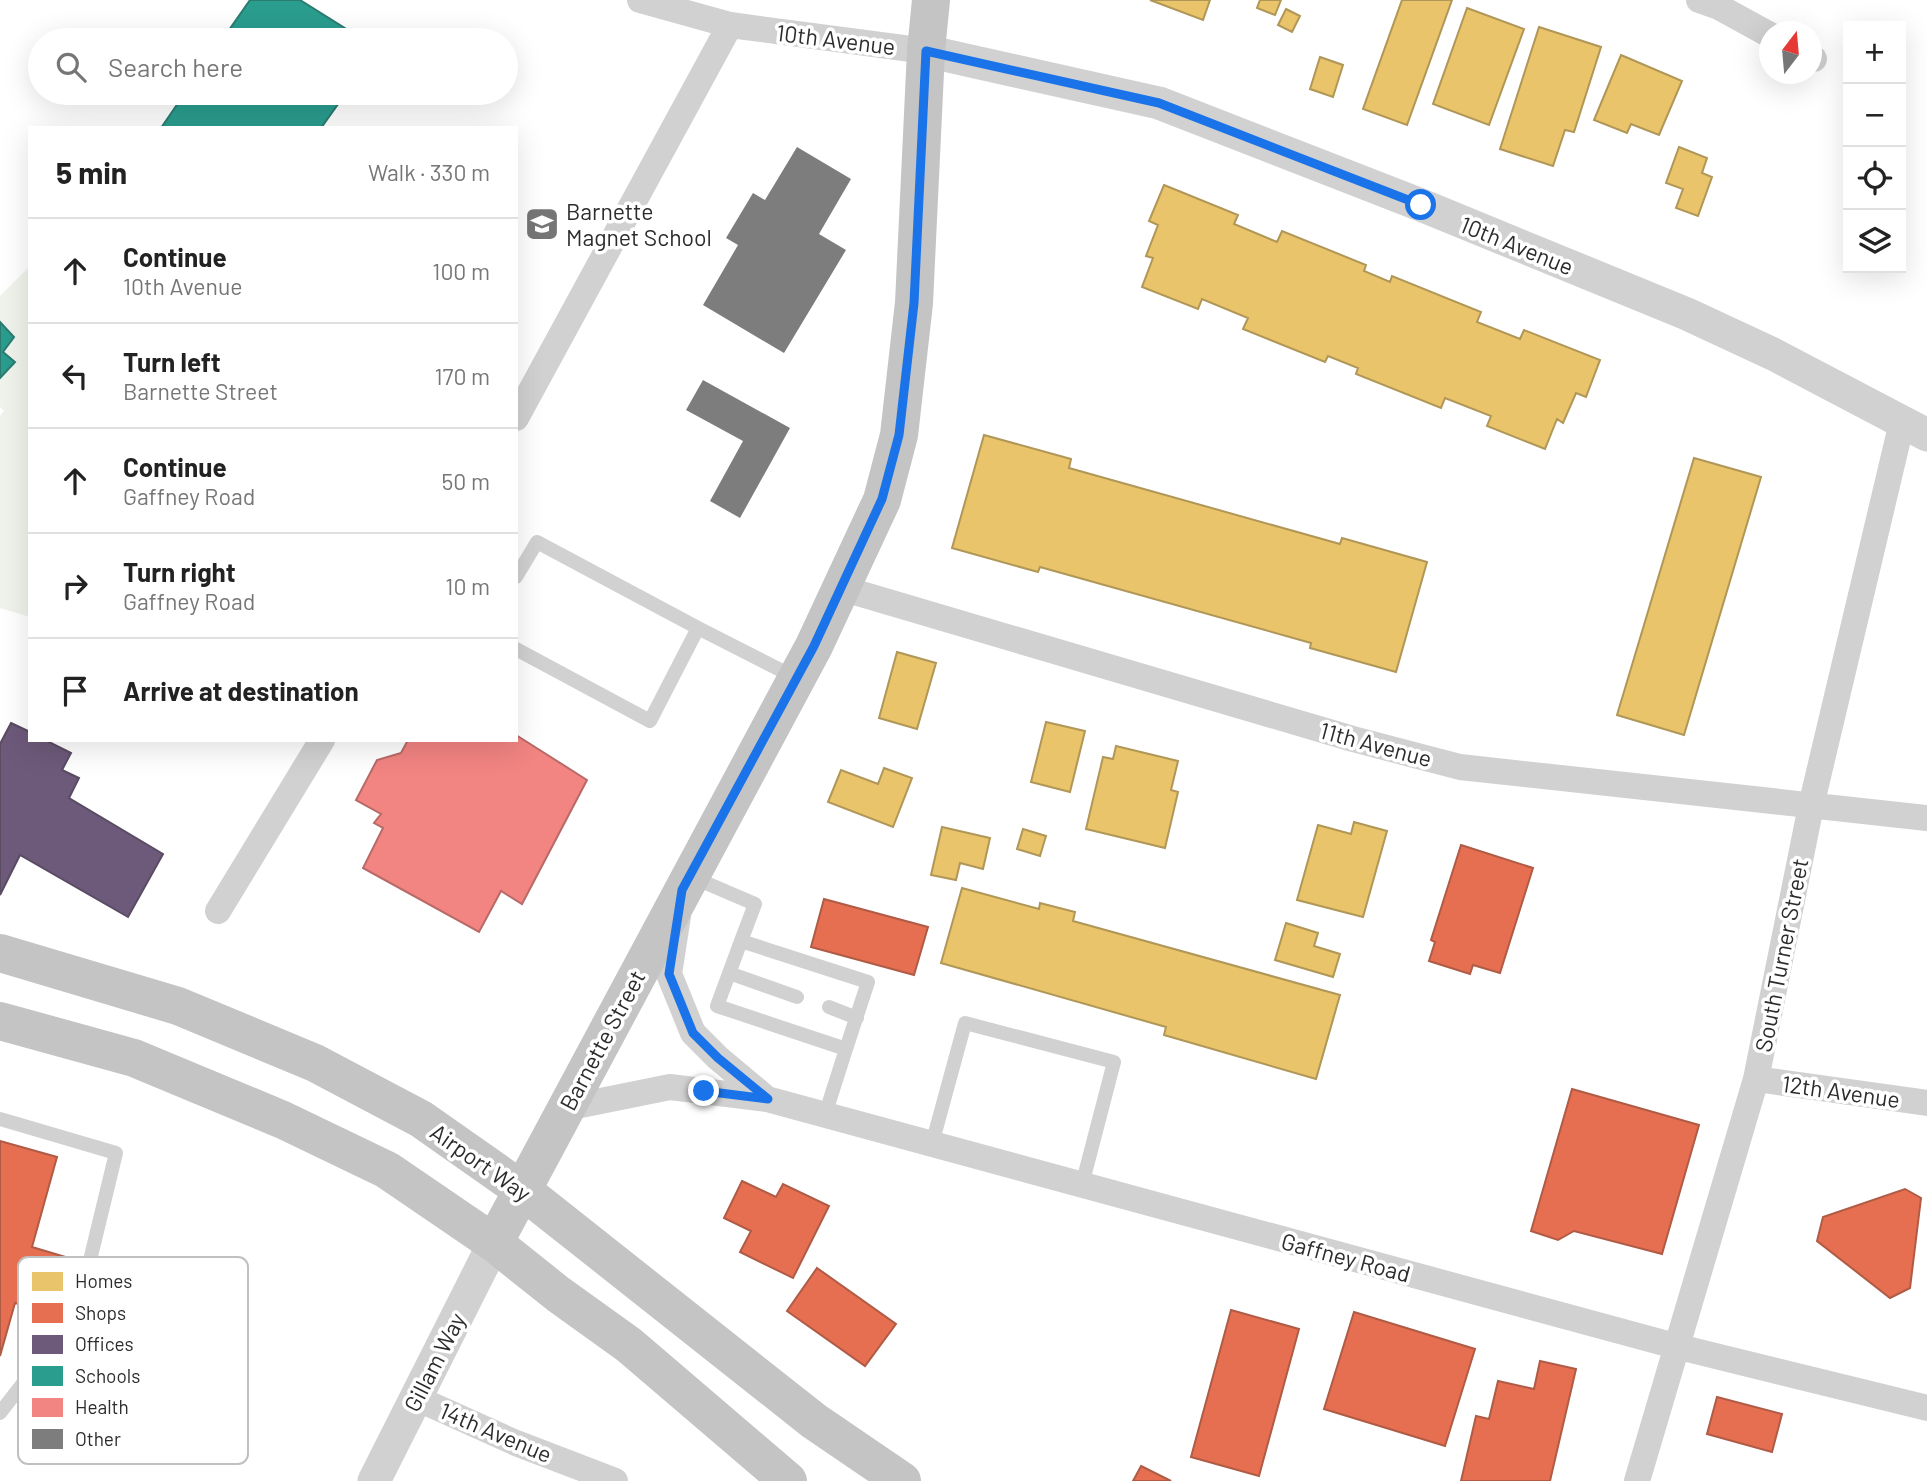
<!DOCTYPE html>
<html lang="en">
<head>
<meta charset="utf-8">
<style>
  body { margin:0; font-family:Barlow,sans-serif; background:#f6f6f6; color:#222 }
  .controls { position:absolute; right:21px; top:21px; display:grid; overflow:hidden; border-radius:0px; box-shadow:0 7px 28px #0002 }
  .controls button { width:63px; height:63px; display:grid; place-items:center; padding:0; border:0; border-bottom:2px solid #e0e0e0; background:#fff; color:#222; font:35px sans-serif }
  .compass { position:absolute; left:1759px; top:21px; width:63px; height:63px; border-radius:50%; background:#fff; box-shadow:0 7px 28px #0002; rotate:16deg }
  .stop { position:absolute; width:21px; height:21px; margin:-16px; border:5px solid #1a73e8; border-radius:50%; background:#fff }
  .stop.end { background:#1a73e8; border-color:#fff; box-shadow:0 2px 7px #0008 }
  .list { margin:0; padding:0; list-style:none }
  h2 { display:flex; justify-content:space-between; align-items:center; height:91px; margin:0; padding:0 28px; font-size:30px }
  h2 small { font-size:23px; font-weight:400; color:#767676 }
  .list li { display:grid; grid-template-columns:46px 1fr auto; gap:21px; align-items:center; box-sizing:border-box; height:105px; padding:0 28px; border-top:2px solid #e0e0e0 }
  .list b { display:block; font-size:26px; white-space:nowrap }
  .list p { margin:0; font-size:23px; white-space:nowrap; color:#767676 }
  .list em { font-size:23px; font-style:normal; color:#767676 }
  .icon { flex:none; width:38px; height:38px; fill:none; stroke:currentColor; stroke-width:2; stroke-linecap:round; stroke-linejoin:round }
  .map { position:relative; flex:none; width:1927px; height:1481px; overflow:hidden }
  .search { position:absolute; background:#fff; box-shadow:0 7px 28px #0002; left:28px; top:28px; width:490px; height:77px; display:flex; align-items:center; gap:18px; box-sizing:border-box; padding:0 24px; border-radius:38px; color:#767676; font-size:26px }
  .panel { position:absolute; background:#fff; box-shadow:0 7px 28px #0002; left:28px; top:126px; width:490px; height:616px; border-radius:0px }
  .map>svg:first-child { display:block }
  .green { fill:#eff3eb }
  .homes { fill:#e9c46a; stroke:#b09657; stroke-width:2 }
  .shops { fill:#e76f51; stroke:#af5b46; stroke-width:2 }
  .offices { fill:#6d597a; stroke:#5a4c63; stroke-width:2 }
  .schools { fill:#2a9d8f; stroke:#2b7b71; stroke-width:2 }
  .health { fill:#f28482; stroke:#b76a68; stroke-width:2 }
  .building { fill:#7d7d7d }
  .lines { fill:none; stroke-linecap:round; stroke-linejoin:round }
  .service { stroke:#d1d1d1; stroke-width:14 }
  .minor { stroke:#d1d1d1; stroke-width:26 }
  .tertiary { stroke:#d1d1d1; stroke-width:33 }
  .primary { stroke:#c4c4c4; stroke-width:38 }
  .route { stroke:#1a73e8; stroke-width:9 }
  .labels { text-anchor:middle; dominant-baseline:central; stroke-width:7; stroke-linejoin:round; paint-order:stroke }
  .street-label { font-size:23px; fill:#2c2c2c; stroke:#fff }
  .poi-label { font-size:23px; fill:#2c2c2c; stroke:#fff; text-anchor:start }
  .key { fill:#fff; stroke:#c0c0c0; stroke-width:2 }
  .key-label { font-size:19px; fill:#2c2c2c }
</style>
</head>
<body>
<div class="map">
<svg width="1927" height="1481" viewBox="0 0 1927 1481">
  <rect width="100%" height="100%" fill="#fff"/>
  <path class="green" d="M30,266V617L0,608V416L4,411L0,407V378L15,362L3,352L14,337L0,322V296Z"/>
  <path class="homes" d="M1150,0H1210L1203,20Z
    M1260,0H1281L1275,15L1257,8Z
    M1402,0H1452L1407,125L1363,109Z
    M1467,8L1524,29L1489,125L1433,104Z
    M1286,9L1300,16L1292,32L1278,25Z
    M1539,27L1601,47L1574,132L1565,130L1553,166L1500,149Z
    M1621,55L1682,81L1659,135L1631,124L1627,133L1594,120Z
    M1320,57L1343,65L1333,97L1310,89Z
    M1679,147L1707,158L1702,173L1712,177L1698,216L1676,208L1683,189L1666,183Z
    M1164,185L1238,215L1234,224L1277,242L1282,231L1366,265L1364,271L1390,282L1392,276L1481,312L1477,322L1520,339L1524,330L1600,360L1586,397L1576,393L1563,423L1557,419L1545,449L1487,426L1491,416L1445,398L1441,408L1356,374L1358,368L1328,356L1325,362L1243,329L1248,318L1202,299L1198,309L1142,287L1153,258L1146,256L1158,225L1149,221Z
    M984,435L1071,459L1069,468L1340,544L1342,538L1427,562L1396,672L1310,648L1311,643L1040,567L1038,572L952,548Z
    M1694,458L1761,477L1684,735L1617,715Z
    M897,652L936,663L917,729L879,718Z
    M1046,722L1085,731L1070,792L1031,782Z
    M1116,746L1178,761L1171,790L1178,792L1165,848L1086,829L1103,757L1113,759Z
    M884,768L912,778L893,827L828,802L841,770L878,784Z
    M1354,822L1387,831L1363,917L1297,900L1318,825L1351,834Z
    M942,827L990,838L983,869L960,863L956,880L931,875Z
    M1023,829L1046,836L1040,856L1017,849Z
    M962,888L1039,909L1040,903L1075,912L1073,921L1340,995L1316,1079L1164,1035L1166,1027L941,963Z
    M1286,923L1318,933L1314,946L1340,954L1333,977L1275,960Z"/>
  <path class="shops" d="M1461,845L1533,868L1500,973L1473,965L1470,974L1429,961L1435,942L1431,940Z
    M824,899L928,927L914,975L811,947Z
    M1572,1089L1699,1125L1662,1254L1574,1231L1558,1240L1531,1231Z
    M0,1141L57,1157L32,1247L82,1262L67,1317L15,1303L0,1356Z
    M742,1181L776,1197L783,1184L829,1206L793,1278L740,1252L751,1231L724,1218Z
    M1905,1189L1921,1198L1910,1288L1890,1298L1817,1241L1823,1217Z
    M817,1268L896,1324L865,1366L787,1311Z
    M1231,1310L1299,1329L1259,1476L1191,1457Z
    M1354,1312L1475,1349L1445,1446L1324,1409Z
    M1540,1361L1576,1369L1550,1481H1461L1476,1416L1489,1419L1498,1381L1534,1389Z
    M1717,1397L1782,1414L1772,1452L1707,1434Z
    M1141,1466L1171,1481H1133Z"/>
  <path class="offices" d="M11,723L30,732V740H45L71,753L62,770L79,778L69,798L163,854L128,917L20,855L0,895V744Z"/>
  <path class="schools" d="M250,0H300L351,32L355,40H222Z
    M185,93H346L321,128H161Z
    M0,322L14,337L3,352L15,362L0,378Z"/>
  <path class="health" d="M516,735L587,780L522,904L501,891L479,932L363,868L383,828L374,823L381,814L356,800L377,760L401,753L408,740H516Z"/>
  <path class="building" d="M797,147L851,179L819,234L846,250L784,353L703,305L738,245L726,238L753,193L765,200Z
    M703,380L790,428L740,518L710,501L743,441L686,410Z"/>
  <g class="lines">
    <path class="service" d="M516,577L537,542L698,628
      M516,649L650,721L698,628L796,678
      M692,877L755,904L741,941
      M741,941L868,982L846,1049L717,1006Z
      M729,973L797,997
      M829,1007L857,1018
      M825,1115L846,1049
      M0,1119L116,1153L77,1314L0,1413
      M932,1144L965,1023L1114,1062L1082,1185"/>
    <path class="minor" d="M640,0L730,25L926,51
      M1699,0L1719,7L1770,35
      M1812,58L1814,59
      M516,418L730,25
      M841,588L1353,739L1460,767L1927,818
      M218,911L322,740
      M678,916L669,974L693,1033L718,1058L767,1099
      M1756,1079L1927,1103
      M566,1108L670,1087L767,1099L1675,1346L1927,1408
      M416,1398L516,1443L615,1481
      M1637,1481L1756,1079L1811,806L1902,422"/>
    <path class="tertiary" d="M926,51L1159,103L1421,205L1687,314L1773,354L1927,435
      M374,1481L494,1243"/>
    <path class="primary" d="M0,953L178,1006L315,1063L421,1119L522,1190L814,1421L902,1481
      M0,1021L134,1058L283,1120L387,1170L494,1243L558,1294L629,1345L788,1481
      M494,1243L814,646L882,500L899,435L914,303L926,51L931,0"/>
  </g>
  <g class="lines">
    <path class="route" d="M704,1091L768,1099L718,1058L693,1033L669,974L682,890L814,646L882,499L899,435L914,303L926,51L1159,103L1421,205"/>
  </g>
  <defs>
    <g id="school-square" transform="scale(1.75)"><rect x="-9" y="-9" width="18" height="18" rx="4" fill="#767676" stroke="#fff"/><path d="M0-5L7-2L0 1L-7-2ZM-4 1L0 2.5L4 1V4Q0 6-4 4Z" fill="#fff"/></g>
  </defs>
  <g fill-rule="evenodd">
    <use href="#school-square" x="542" y="224"/>
  </g>
  <g class="labels">
    <g class="street-label">
      <text transform="translate(836 39) rotate(7)">10th Avenue</text>
      <text transform="translate(1517 245) rotate(22)">10th Avenue</text>
      <text transform="translate(1376 744) rotate(15)">11th Avenue</text>
      <text transform="translate(1781 955) rotate(-79)">South Turner Street</text>
      <text transform="translate(602 1040) rotate(-62)">Barnette Street</text>
      <text transform="translate(1841 1091) rotate(8)">12th Avenue</text>
      <text transform="translate(481 1162) rotate(35)">Airport Way</text>
      <text transform="translate(1346 1257) rotate(15)">Gaffney Road</text>
      <text transform="translate(434 1362) rotate(-63)">Gillam Way</text>
      <text transform="translate(496 1432) rotate(23)">14th Avenue</text>
    </g>
    <g class="poi-label">
      <text x="566" y="211">Barnette<tspan x="566" dy="26">Magnet School</tspan></text>
    </g>
  </g>
  <rect x="18" y="1257" width="230" height="207" rx="10" class="key"/>
  <rect x="32" y="1272" width="31" height="19" fill="#e9c46a"/>
  <rect x="32" y="1303" width="31" height="20" fill="#e76f51"/>
  <rect x="32" y="1335" width="31" height="19" fill="#6d597a"/>
  <rect x="32" y="1366" width="31" height="20" fill="#2a9d8f"/>
  <rect x="32" y="1398" width="31" height="19" fill="#f28482"/>
  <rect x="32" y="1429" width="31" height="20" fill="#7d7d7d"/>
  <g class="key-label">
    <text x="75" y="1288">Homes</text>
    <text x="75" y="1320">Shops</text>
    <text x="75" y="1351">Offices</text>
    <text x="75" y="1383">Schools</text>
    <text x="75" y="1414">Health</text>
    <text x="75" y="1446">Other</text>
  </g>
</svg>
<div class="controls">
<button>+</button>
<button>−</button>
<button><svg class="icon" aria-label="locate" viewBox="0 0 24 24"><circle cx="12" cy="12" r="6"/><path d="M12 2v4M12 18v4M2 12h4M18 12h4"/></svg></button>
<button><svg class="icon" aria-label="layers" viewBox="0 0 24 24"><path d="M12 4l9 5-9 5-9-5zM3 14l9 5 9-5"/></svg></button>
</div>
<svg class="compass" viewBox="-18 -18 36 36"><path d="M0-13l5 13h-10z" fill="#e53935"/><path d="M0 13l5-13h-10z" fill="#767676"/></svg>
<div class="stop" style="left:1421px;top:205px"></div>
<div class="stop end" style="left:704px;top:1091px"></div>
<div class="search"><svg class="icon" aria-label="search" viewBox="0 0 24 24"><circle cx="10" cy="10" r="6"/><path d="M15 15l6 6"/></svg>Search here</div>
<section class="panel">
<h2>5 min<small>Walk · 330 m</small></h2>
<ul class="list">
<li><svg class="icon" aria-label="ahead" viewBox="0 0 24 24"><path d="M12 20V5M6 11l6-6 6 6"/></svg><div><b>Continue</b><p>10th Avenue</p></div><em>100 m</em></li>
<li><svg class="icon" aria-label="left" viewBox="0 0 24 24"><path d="M17 20v-9H6M10 6l-5 5 5 5"/></svg><div><b>Turn left</b><p>Barnette Street</p></div><em>170 m</em></li>
<li><svg class="icon" aria-label="ahead" viewBox="0 0 24 24"><path d="M12 20V5M6 11l6-6 6 6"/></svg><div><b>Continue</b><p>Gaffney Road</p></div><em>50 m</em></li>
<li><svg class="icon" aria-label="right" viewBox="0 0 24 24"><path d="M7 20v-9h11M14 6l5 5-5 5"/></svg><div><b>Turn right</b><p>Gaffney Road</p></div><em>10 m</em></li>
<li><svg class="icon" aria-label="arrive" viewBox="0 0 24 24"><path d="M6 21V4h12l-3 4 3 4H6"/></svg><div><b>Arrive at destination</b></div></li>
</ul>
</section>
</div>
</body>
</html>
